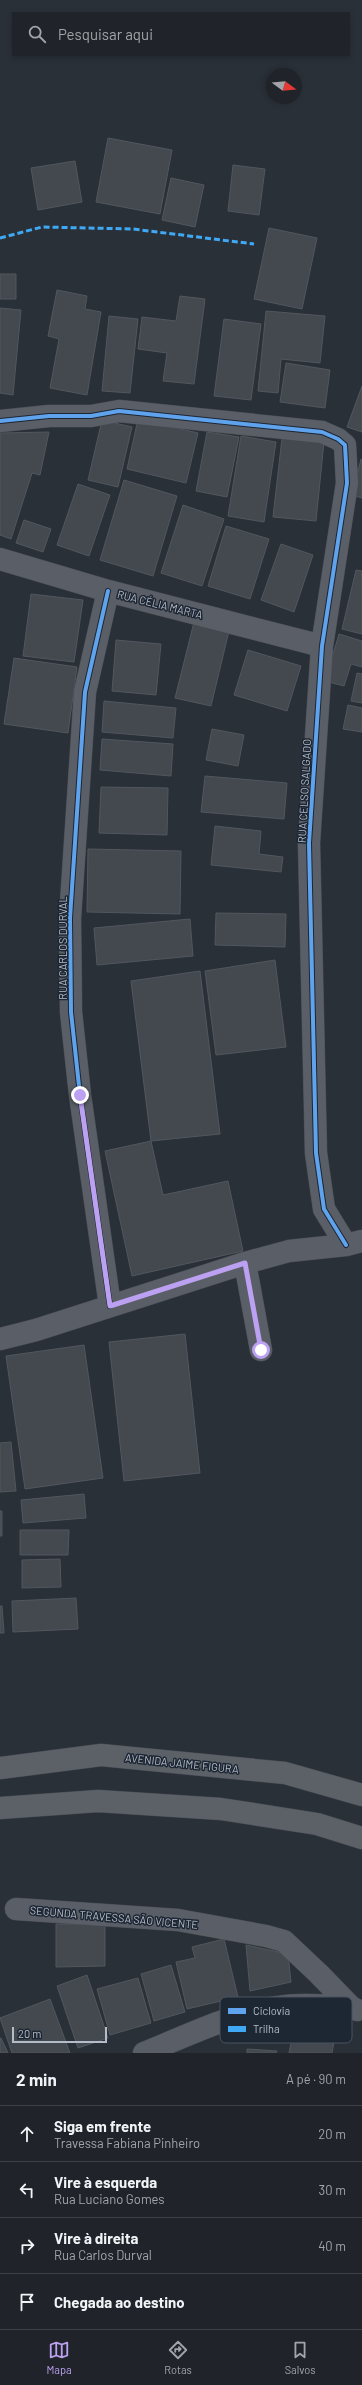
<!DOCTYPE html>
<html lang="pt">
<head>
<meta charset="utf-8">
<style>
  body { margin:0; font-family:Barlow,sans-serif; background:#282c32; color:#f1f3f6 }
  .compass { position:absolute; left:266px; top:68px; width:36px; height:36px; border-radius:50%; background:#20242a; box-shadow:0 2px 6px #0003; rotate:106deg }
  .scale { position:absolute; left:12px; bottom:10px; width:95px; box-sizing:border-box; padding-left:4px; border:2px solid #b4bcc9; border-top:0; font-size:11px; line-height:14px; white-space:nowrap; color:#b4bcc9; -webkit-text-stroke:3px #1d2633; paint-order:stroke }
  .stop { position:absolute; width:12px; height:12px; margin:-9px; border:3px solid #bca0f2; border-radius:50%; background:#fff }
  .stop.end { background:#bca0f2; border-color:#fff; box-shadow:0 1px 4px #0008 }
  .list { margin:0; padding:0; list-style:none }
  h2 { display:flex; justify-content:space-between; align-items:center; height:52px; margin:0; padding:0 16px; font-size:17px }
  h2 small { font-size:13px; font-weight:400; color:#a2a4a8 }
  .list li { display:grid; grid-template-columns:26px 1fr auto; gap:12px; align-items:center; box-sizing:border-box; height:56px; padding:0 16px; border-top:1px solid #3d4147 }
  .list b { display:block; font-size:15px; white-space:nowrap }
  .list p { margin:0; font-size:13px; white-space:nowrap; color:#a2a4a8 }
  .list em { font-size:13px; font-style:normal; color:#a2a4a8 }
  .icon { flex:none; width:22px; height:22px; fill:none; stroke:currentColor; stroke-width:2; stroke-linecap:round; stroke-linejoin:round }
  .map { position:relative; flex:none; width:362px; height:2053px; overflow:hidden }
  .search { position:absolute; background:#20242a; box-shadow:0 2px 6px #0003; left:12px; right:12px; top:12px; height:44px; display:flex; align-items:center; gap:10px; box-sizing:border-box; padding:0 14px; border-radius:0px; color:#a2a4a8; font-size:15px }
  .sheet { height:276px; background:#20242a }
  nav { display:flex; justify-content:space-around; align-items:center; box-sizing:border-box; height:56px; border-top:1px solid #3d4147; background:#20242a; font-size:11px; color:#a2a4a8 }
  nav a { display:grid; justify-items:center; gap:2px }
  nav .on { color:#bca0f2 }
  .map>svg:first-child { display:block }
  .building { fill:#444950; stroke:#52575f }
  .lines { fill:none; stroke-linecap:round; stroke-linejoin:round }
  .minor-casing { stroke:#484c53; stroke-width:23 }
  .major-casing { stroke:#484c55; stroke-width:23 }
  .minor { stroke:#5a5e66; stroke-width:22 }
  .major { stroke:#5c6168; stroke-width:22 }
  .quiet { stroke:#3fa9f5; stroke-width:3; stroke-dasharray:6 3; stroke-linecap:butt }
  .cycleway-casing { stroke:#1d2633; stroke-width:6 }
  .cycleway { stroke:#60a3ed; stroke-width:4 }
  .route { stroke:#bca0f2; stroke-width:5 }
  .labels { text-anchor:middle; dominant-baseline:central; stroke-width:3; stroke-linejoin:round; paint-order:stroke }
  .street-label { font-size:11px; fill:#b4bcc9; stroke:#1d2633 }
  .key { fill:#1d2633; stroke:#4a5360; stroke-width:1 }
  .key-label { font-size:11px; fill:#b4bcc9 }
</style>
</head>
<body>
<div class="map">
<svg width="362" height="2053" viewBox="0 0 362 2053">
  <rect width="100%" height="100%" fill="#2a3038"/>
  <path class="building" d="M108,138L172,150L160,214L96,202Z
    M75,161L82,202L38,210L31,168Z
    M233,165L265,169L259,215L228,211Z
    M171,178L204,185L195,227L162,220Z
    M269,228L317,238L302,309L254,299Z
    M0,274H16V299H0Z
    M57,290L87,296L85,309L101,312L87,395L50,388L59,339L48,336Z
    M180,296L205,299L194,384L163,381L167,353L138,349L142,317L176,321Z
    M0,308L21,310L13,395L0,393Z
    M266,311L325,316L320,363L281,359L278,393L258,391Z
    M109,316L138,319L130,393L102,391Z
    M224,319L261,324L251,400L214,396Z
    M286,363L330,370L325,408L280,402Z
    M362,386V432L347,427Z
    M138,419L198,433L186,483L127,469Z
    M102,420L132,427L118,487L88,480Z
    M49,432L40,475L32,473L11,539L0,535V433Z
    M207,432L239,437L227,497L196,491Z
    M241,436L276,442L264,522L228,516Z
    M282,438L324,442L316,521L273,517Z
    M361,459L362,460V498L352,495Z
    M124,480L177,496L153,576L100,560Z
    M78,484L110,495L89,556L57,545Z
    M183,505L224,519L202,586L161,573Z
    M24,520L51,529L43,552L16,543Z
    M226,526L269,539L250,599L208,586Z
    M281,544L313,555L294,612L261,600Z
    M356,570L362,571V634L342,629Z
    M31,594L83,600L74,662L23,656Z
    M194,622L229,631L211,706L175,698Z
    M339,634L362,641V667L351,664L344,686L325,681Z
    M116,640L161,644L156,695L112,691Z
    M248,650L301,666L287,711L234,695Z
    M14,658L77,667L68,733L4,724Z
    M357,673L362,674V703L351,701Z
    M104,701L176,708L173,738L102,732Z
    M348,705L362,708V732L343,729Z
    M212,729L244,735L238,766L206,760Z
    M102,739L173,744L171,776L100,770Z
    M205,776L287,783L284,819L201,812Z
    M101,787L168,788L167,835L99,833Z
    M215,826L261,831L259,854L283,857L281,872L211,865Z
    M88,849L181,851L180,914L87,912Z
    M216,913L286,914L285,947L215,945Z
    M190,919L193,956L97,965L94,928Z
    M275,960L286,1047L216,1055L205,971Z
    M200,971L220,1134L151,1141L131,981Z
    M151,1141L163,1195L228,1181L243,1251L132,1276L105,1151Z
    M185,1334L200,1473L124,1481L109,1342Z
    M84,1345L103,1478L25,1489L6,1356Z
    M11,1442L16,1491L0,1492V1443Z
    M84,1494L86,1518L23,1523L21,1500Z
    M0,1511H2V1536H0Z
    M20,1530H69L68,1555H20Z
    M60,1559L61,1587L22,1588V1560Z
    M76,1598L78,1629L13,1632L12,1601Z
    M0,1606H2L4,1633H0Z
    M56,1924H105V1966L56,1967Z
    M224,1939L238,1997L187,2009L176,1962L195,1958L192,1947Z
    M246,1945L288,1954L291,1982L250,1991Z
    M171,1965L185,2012L154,2021L141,1974Z
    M87,1975L108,2038L78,2048L57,1986Z
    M138,1978L151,2023L110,2035L97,1989Z
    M50,1999L70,2053H12L0,2018Z
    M296,2019L337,2026L332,2053H289Z
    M0,2038H1L8,2053H0Z
    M247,2049L277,2051L276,2053H247Z"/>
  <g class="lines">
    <g class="minor-casing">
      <path id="minor" d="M0,421L49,416H91L119,411L322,432L338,439L345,445L347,483L322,646L309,843L316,1153L324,1209L346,1245
        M0,559L108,591L322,646
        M108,591L85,692L70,918L71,1012L80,1095L110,1306
        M245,1263L261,1350
        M0,1339L36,1330L245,1263L289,1251L346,1245L362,1241
        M16,1909L178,1920L266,1936L284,1941L319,1974L351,2007
        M144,2053C187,2036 232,2013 278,2007C302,2003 327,2006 351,2007L357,2010"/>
    </g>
    <g class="major-casing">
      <path id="major" d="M0,1768L101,1755L285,1773L362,1795
        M0,1808L98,1801L221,1809L317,1824L362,1838"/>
    </g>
    <use href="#minor" class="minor"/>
    <use href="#major" class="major"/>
    <path class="quiet" d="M0,238L42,227L133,229L254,244"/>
    <g class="cycleway-casing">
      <path id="cycleway" d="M0,421L49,416H91L119,411L322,432L338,439L345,445L347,483L322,646L309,843L316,1153L324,1209L346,1245
        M108,591L85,692L70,918L71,1012L80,1095L110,1306"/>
    </g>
    <use href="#cycleway" class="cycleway"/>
  </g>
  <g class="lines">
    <path class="route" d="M80,1095L110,1306L245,1263L261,1350"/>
  </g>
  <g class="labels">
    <g class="street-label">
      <text transform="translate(160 604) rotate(14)">RUA CÉLIA MARTA</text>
      <text transform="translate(304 791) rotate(-87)">RUA CELSO SALGADO</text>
      <text transform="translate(62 948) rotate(-90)">RUA CARLOS DURVAL</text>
      <text transform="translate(182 1763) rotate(6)">AVENIDA JAIME FIGURA</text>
      <text transform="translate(114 1917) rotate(5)">SEGUNDA TRAVESSA SÃO VICENTE</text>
    </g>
  </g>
  <rect x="220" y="1997" width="132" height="46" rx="6" class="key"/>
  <rect x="228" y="2008" width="18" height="6" fill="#60a3ed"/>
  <rect x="228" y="2026" width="18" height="6" fill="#3fa9f5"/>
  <g class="key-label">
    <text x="253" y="2015">Ciclovia</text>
    <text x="253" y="2033">Trilha</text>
  </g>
</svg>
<svg class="compass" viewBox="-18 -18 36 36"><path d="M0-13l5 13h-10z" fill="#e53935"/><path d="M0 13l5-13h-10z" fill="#a2a4a8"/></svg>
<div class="scale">20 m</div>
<div class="stop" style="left:261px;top:1350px"></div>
<div class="stop end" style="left:80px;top:1095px"></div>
<div class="search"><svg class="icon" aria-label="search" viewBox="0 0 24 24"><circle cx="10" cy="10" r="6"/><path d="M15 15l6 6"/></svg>Pesquisar aqui</div>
</div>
<section class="sheet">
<h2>2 min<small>A pé · 90 m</small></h2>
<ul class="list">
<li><svg class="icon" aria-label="ahead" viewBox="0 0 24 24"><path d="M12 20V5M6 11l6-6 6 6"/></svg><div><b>Siga em frente</b><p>Travessa Fabiana Pinheiro</p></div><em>20 m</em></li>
<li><svg class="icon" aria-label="left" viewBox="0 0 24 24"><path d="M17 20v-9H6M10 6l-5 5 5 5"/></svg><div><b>Vire à esquerda</b><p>Rua Luciano Gomes</p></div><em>30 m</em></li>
<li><svg class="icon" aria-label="right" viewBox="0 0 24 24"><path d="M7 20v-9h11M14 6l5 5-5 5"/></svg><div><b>Vire à direita</b><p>Rua Carlos Durval</p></div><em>40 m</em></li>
<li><svg class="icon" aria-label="arrive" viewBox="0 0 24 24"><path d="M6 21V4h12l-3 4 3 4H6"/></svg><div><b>Chegada ao destino</b></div></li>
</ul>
</section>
<nav>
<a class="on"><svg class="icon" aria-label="map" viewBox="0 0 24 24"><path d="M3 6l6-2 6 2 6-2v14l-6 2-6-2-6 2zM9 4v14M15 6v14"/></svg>Mapa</a>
<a><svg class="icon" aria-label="directions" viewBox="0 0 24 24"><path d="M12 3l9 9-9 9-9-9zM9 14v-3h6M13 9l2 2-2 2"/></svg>Rotas</a>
<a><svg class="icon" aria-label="saved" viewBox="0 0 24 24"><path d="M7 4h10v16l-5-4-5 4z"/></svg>Salvos</a>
</nav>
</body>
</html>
